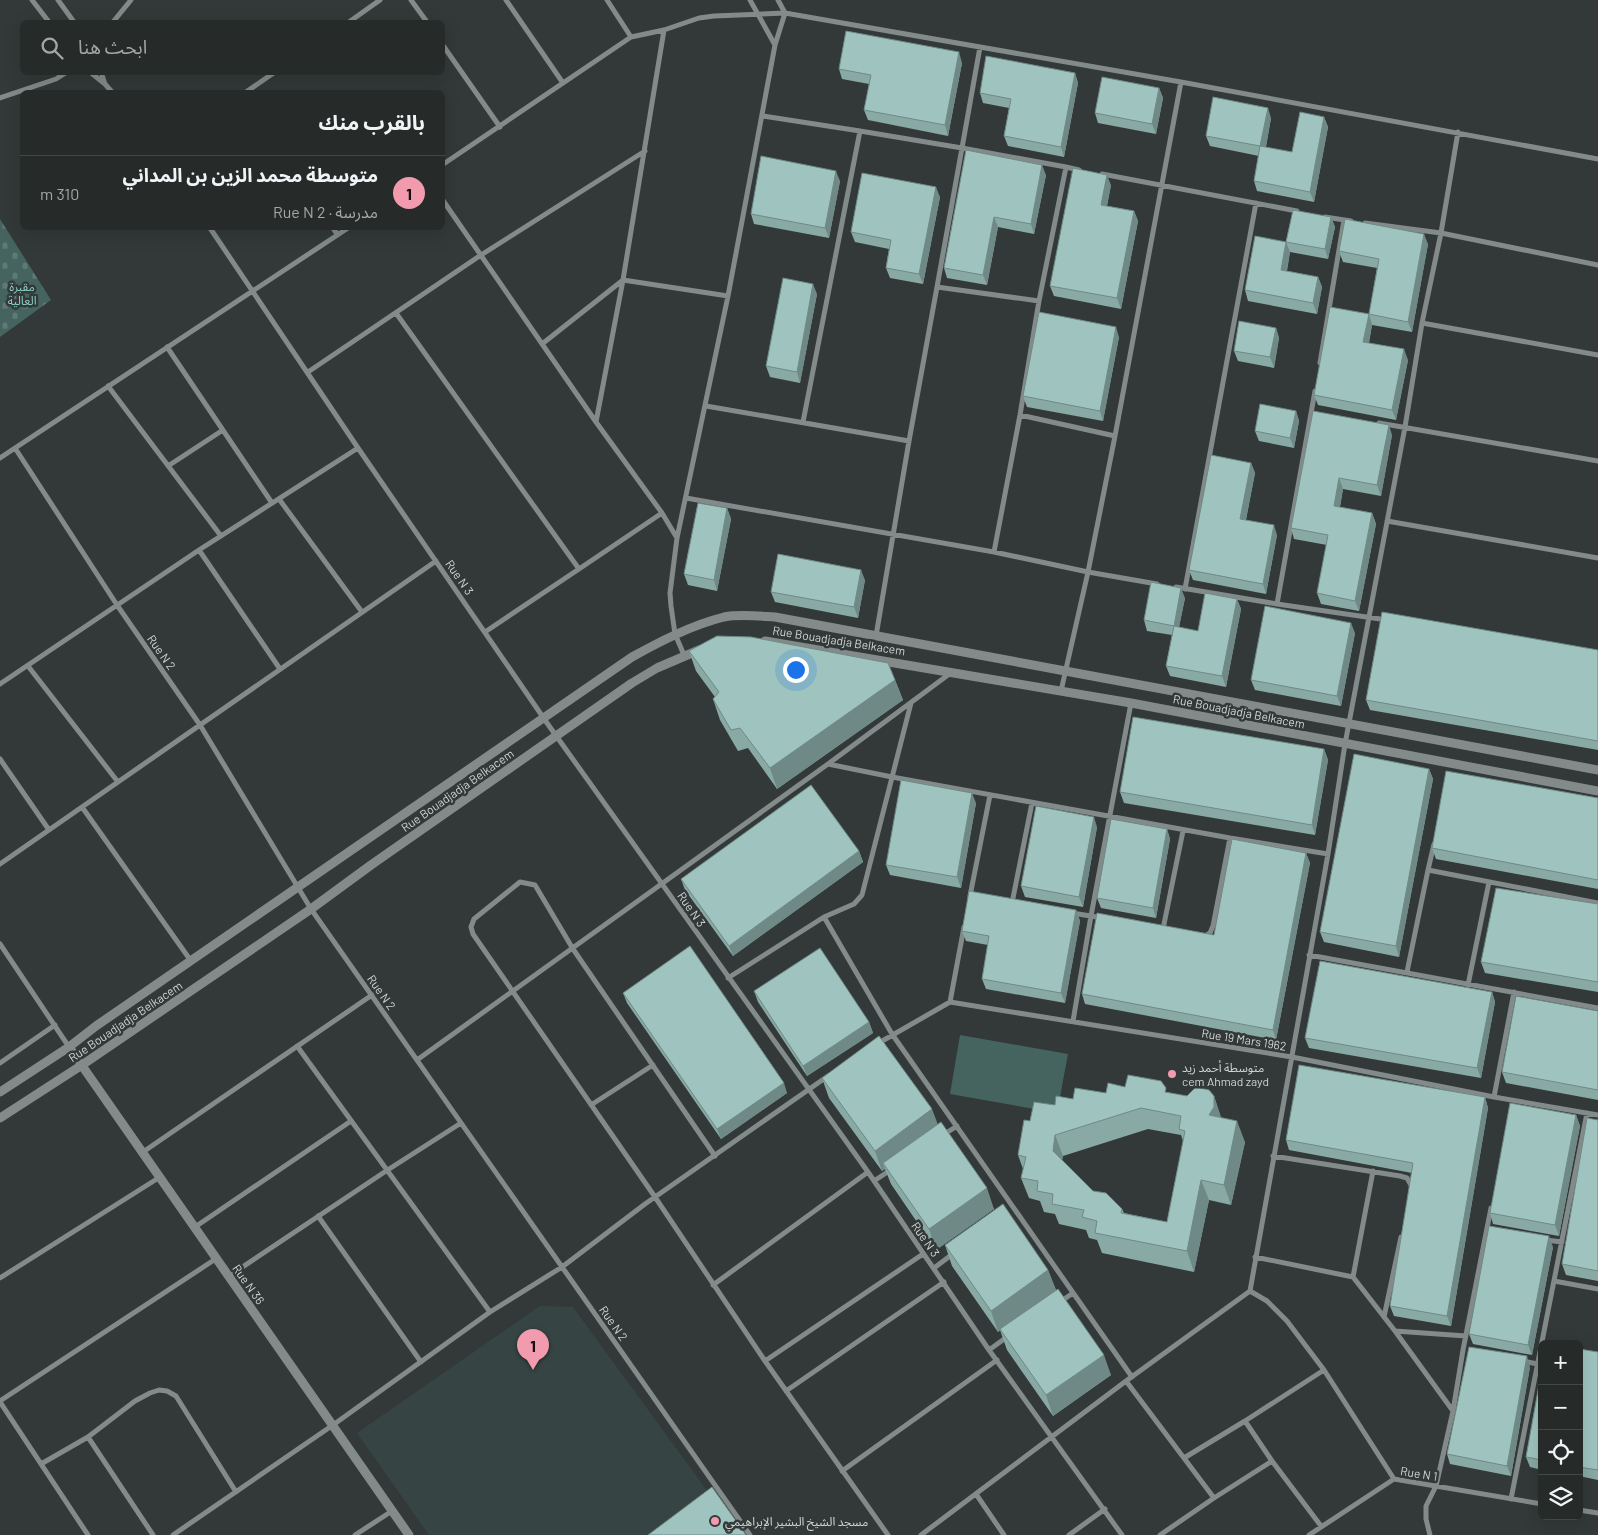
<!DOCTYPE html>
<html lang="ar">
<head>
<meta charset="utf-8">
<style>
  body { margin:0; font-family:Barlow,"Noto Sans Arabic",sans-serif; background:#323736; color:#f1f3f6; direction:rtl }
  .controls { position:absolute; right:15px; bottom:15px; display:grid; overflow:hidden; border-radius:8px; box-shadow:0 5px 20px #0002 }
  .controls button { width:45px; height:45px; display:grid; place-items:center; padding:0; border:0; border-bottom:1px solid #424747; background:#262b2a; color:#f1f3f6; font:25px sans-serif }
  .you { position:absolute; left:795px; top:669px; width:18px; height:18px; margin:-12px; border:4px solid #fff; border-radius:50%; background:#1a73e8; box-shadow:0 0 0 8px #1a73e833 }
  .badge { display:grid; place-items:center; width:32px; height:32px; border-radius:50%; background:#f29aae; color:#111; font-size:16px; font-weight:700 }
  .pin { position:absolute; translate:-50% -41px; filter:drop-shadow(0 1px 2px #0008) }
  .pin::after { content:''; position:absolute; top:26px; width:18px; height:15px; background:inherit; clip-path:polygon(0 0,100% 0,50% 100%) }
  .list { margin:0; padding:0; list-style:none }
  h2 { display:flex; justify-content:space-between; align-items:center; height:65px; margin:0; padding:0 20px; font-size:21px }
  h2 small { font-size:16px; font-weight:400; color:#a4a7a8 }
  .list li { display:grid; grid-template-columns:32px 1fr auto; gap:15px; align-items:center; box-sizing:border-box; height:75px; padding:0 20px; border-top:1px solid #424747 }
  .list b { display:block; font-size:19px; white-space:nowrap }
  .list p { margin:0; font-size:16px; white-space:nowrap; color:#a4a7a8 }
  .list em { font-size:16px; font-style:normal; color:#a4a7a8 }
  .icon { flex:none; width:28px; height:28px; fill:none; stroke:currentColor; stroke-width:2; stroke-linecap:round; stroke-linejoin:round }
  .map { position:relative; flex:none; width:1598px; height:1535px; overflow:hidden; direction:ltr }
  .search { position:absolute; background:#262b2a; box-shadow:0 5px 20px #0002; left:20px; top:20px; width:425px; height:55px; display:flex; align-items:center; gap:12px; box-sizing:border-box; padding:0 18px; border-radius:8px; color:#a4a7a8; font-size:19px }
  .panel { position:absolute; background:#262b2a; box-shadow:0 5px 20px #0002; left:20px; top:90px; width:425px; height:140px; border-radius:8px; direction:rtl }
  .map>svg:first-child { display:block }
  .built { fill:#364543 }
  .cemetery { fill:url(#cemetery-stones) }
  .pitch { fill:#45645f }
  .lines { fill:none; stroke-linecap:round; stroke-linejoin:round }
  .minor { stroke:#838b8a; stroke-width:5 }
  .tertiary { stroke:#838b8a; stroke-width:9 }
  .wall { fill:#89a9a4; fill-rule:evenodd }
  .shaded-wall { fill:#6f8986 }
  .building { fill:#9fc4bf; stroke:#6f8986; fill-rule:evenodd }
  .poi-dot { fill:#f29aae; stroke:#323938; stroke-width:2 }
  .labels { text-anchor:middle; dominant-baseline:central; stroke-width:5; stroke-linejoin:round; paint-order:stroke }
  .park-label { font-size:12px; fill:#89cec4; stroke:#323938 }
  .street-label { font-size:12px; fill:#d0d5d4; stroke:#323938 }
  .poi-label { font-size:12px; fill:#d0d5d4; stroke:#323938; text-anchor:start }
</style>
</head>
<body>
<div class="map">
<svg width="1598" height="1535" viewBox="0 0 1598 1535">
  <defs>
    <pattern id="cemetery-stones" width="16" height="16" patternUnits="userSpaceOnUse" patternTransform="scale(1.25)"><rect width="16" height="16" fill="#45645f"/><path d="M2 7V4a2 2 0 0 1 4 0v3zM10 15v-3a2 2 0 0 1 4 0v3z" fill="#5f7975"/></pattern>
  </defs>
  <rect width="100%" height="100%" fill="#323938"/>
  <path class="built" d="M540,1306L573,1307L719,1507L681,1535H429L357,1433Z"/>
  <path class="cemetery" d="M0,219L51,300L0,337Z"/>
  <path class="pitch" d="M960,1035L1068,1054L1057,1113L950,1094Z"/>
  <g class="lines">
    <path class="minor" d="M32,0L49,22
      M58,0L74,22
      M411,0L427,22
      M506,0L563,83
      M607,0L631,37
      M750,0L775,45
      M113,22L131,0
      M349,22L380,0
      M664,30L623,280L596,422L662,513L677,538
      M442,44L500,127
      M90,72L105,84L112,92
      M101,72L105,84
      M246,92L275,72
      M0,98L56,79L67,72
      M763,116L860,131
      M442,165L631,37L664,30L699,18L714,16L785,13L1181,82L1598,159
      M1066,167L1079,170
      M1102,174L1297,211
      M442,199L596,422
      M1325,217L1351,221
      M1365,223L1441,233L1598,265
      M210,228L358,448L547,723L868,1172L989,1350L1122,1535
      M333,228L337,234
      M937,287L962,148L1066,167L1039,301
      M396,313L579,569L485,632
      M1422,323L1598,355
      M542,344L623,280L728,296
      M167,347L272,503
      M1320,363L1344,220
      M308,372L481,255L645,151
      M108,386L221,536
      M706,406L909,441
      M1020,415L1115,436
      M803,422L860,131L962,148L980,47
      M1379,423L1598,461
      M15,448L117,605L200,725L311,909L750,1535
      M0,458L348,228
      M168,466L223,430
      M686,498L994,552L1088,572L1157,584
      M279,499L362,612
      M1387,521L1598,558
      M199,550L280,669
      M579,569L662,513
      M1176,587L1277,604L1387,620
      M1185,589L1256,203
      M1277,604L1315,391
      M876,636L909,441L937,287L1039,301L1020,415L994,552
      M684,655L675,634L671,606L670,593L677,538L728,296L775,45L785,13L778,0
      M28,666L118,782
      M0,684L199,550L358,448
      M1061,691L1088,572L1115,436L1181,82
      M0,759L49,830
      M828,764L892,777L1230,838
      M82,807L191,961
      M1434,844L1428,870L1598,903
      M0,864L436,561
      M970,896L990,795
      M1012,903L1032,803
      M1072,913L1103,918
      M824,917L892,1034L1132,1377
      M1163,929L1183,831
      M1205,936L1210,933L1213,926L1230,838L1328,854
      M0,944L69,1047
      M1309,955L1598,1008
      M1407,972L1428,870
      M728,978L824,917L854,904L862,895L911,703
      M1468,985L1489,882
      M950,1002L964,927
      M1073,1021L1091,916L1131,703
      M877,1044L950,1002L1292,1057L1494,1097L1598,1115
      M297,1046L490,1312
      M417,1060L828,764L952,672
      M0,1063L55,1025
      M1494,1097L1514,992
      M591,1105L653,1065
      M943,1135L957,1126
      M143,1152L372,995
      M715,1156L573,949L535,885L520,882L474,919L471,927L473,934L655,1197L765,1361L888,1535
      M1273,1156L1400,1176L1407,1178L1412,1187
      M1373,1171L1353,1277L1395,1331L1453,1411
      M874,1181L892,1169
      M318,1216L421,1362
      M195,1227L351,1121
      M1546,1240L1562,1242
      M1255,1257L1353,1277
      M934,1268L954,1253
      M229,1276L386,1171L461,1123
      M0,1278L160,1177
      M1554,1281L1598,1289
      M713,1285L868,1172
      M1250,1291L1267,1301L1287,1321L1324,1370L1394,1479
      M1060,1302L1073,1293
      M1384,1317L1401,1237
      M1395,1331L1466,1336
      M989,1350L1007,1337
      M765,1361L923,1254
      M1522,1361L1538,1364
      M1126,1381L1214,1498L1272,1461L1321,1526
      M786,1391L944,1282
      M0,1401L217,1258
      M0,1402L88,1535
      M88,1437L153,1535
      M1184,1458L1245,1421
      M1272,1461L1245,1421L1324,1370
      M41,1464L88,1437L135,1401L150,1393L159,1390L167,1391L176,1396L236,1492
      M842,1471L997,1360
      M976,1494L1004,1535
      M1511,1499L1587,1113
      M1579,1510L1598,1513
      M173,1535L333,1425L490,1312L562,1267L645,1204L828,1076
      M355,1535L392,1511
      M921,1535L1126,1381L1250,1291L1328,854L1345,744L1405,427L1422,323L1441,233L1458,132
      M1069,1535L1105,1509
      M1160,1535L1214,1498
      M1309,1535L1394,1479L1542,1504
      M1430,1535L1426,1519V1506L1436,1486L1453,1411L1463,1350L1491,1208"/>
    <path class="tertiary" d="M765,641L1131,703L1598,791
      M69,1047L409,1535
      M0,1092L69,1047L96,1026L632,657C661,641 692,625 724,617C740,614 758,616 775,617L1598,770
      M0,1118L82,1065L311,909L371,865L632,683L657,668L699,650"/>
  </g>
  <path class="wall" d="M962,63L948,136L868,120L864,110L869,84L842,79L839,69Z
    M1075,73L1078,83L1064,157L1008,146L1004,136L1009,108L983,103L980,93Z
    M1159,88L1163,98L1156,134L1098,123L1095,113Z
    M1324,117L1328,127L1314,202L1257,191L1254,181L1259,156L1210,146L1206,136L1271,118L1266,147L1292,152Z
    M966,150L1046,175L1034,234L998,227L987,285L947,278L944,268Z
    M840,181L829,238L754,224L751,214Z
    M1111,185L1107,206L1134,211L1138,221L1121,309L1054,296L1050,286Z
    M940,197L923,284L890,278L886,268L889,249L855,242L851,232Z
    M1331,217L1335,227L1328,259L1290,252L1287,271L1318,277L1322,287L1317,314L1248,301L1245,290L1286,242Z
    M1428,244L1412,332L1372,325L1369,343L1408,360L1396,420L1318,405L1314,395L1369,314L1377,268L1343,262L1339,251Z
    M817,294L800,383L770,377L766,366Z
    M1276,328L1279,338L1274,368L1238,361L1234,351Z
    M1119,337L1103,421L1027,407L1023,396Z
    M1296,411L1299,421L1294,448L1259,441L1255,431Z
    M1313,411L1392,435L1381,496L1343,489L1340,507L1372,513L1376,524L1359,611L1321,604L1317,593L1327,545L1294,539L1291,528Z
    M1251,463L1255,473L1246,520L1277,535L1266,594L1193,580L1189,570Z
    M727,508L731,519L717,591L688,585L684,574Z
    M865,580L858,618L775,602L771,592Z
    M1185,598L1179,627L1198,631L1237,599L1241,609L1226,687L1170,676L1166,666L1172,635L1147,631L1144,620Z
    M1355,633L1341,706L1255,690L1251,680Z
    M1598,650V750L1370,710L1366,700Z
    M689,651L895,680L903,700L777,789L748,748L738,751L720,720L713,699L715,697L696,671Z
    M1324,749L1328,760L1315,835L1124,803L1120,792Z
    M1429,769L1433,779L1399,957L1324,942L1320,932Z
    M1598,798V889L1436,859L1432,848Z
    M976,803L961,888L890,875L886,865Z
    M1097,827L1083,907L1025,897L1021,886Z
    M1167,829L1170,839L1156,918L1101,908L1097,898Z
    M859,851L863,862L733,956L685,890L681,879Z
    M1306,853L1310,863L1276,1040L1085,1004L1082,994L1214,935Z
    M1598,904V992L1485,973L1481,962Z
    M1076,910L1080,921L1065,1003L986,989L982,979L988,945L966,941L962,931Z
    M754,991L869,1022L873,1033L807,1076L758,1002Z
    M1492,992L1495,1002L1481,1078L1309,1048L1305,1038Z
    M623,993L787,1093L721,1139L627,1003Z
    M1598,1011V1100L1506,1083L1502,1072Z
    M822,1078L938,1125L994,1209L936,1250L891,1184L885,1169L882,1171L829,1098Z
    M1125,1087L1187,1096H1214L1221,1118L1245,1142L1231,1205L1209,1200L1194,1272L1102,1253L1097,1240L1089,1238L1086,1230L1059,1224L1055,1214L1044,1212L1040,1201L1029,1198L1021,1178L1023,1169L1018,1155L1030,1121L1055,1105L1073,1099L1106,1093ZM1148,1129L1181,1135L1183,1141L1167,1222L1124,1213L1122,1209L1093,1191L1062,1160L1063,1156Z
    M1485,1097L1488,1108L1451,1326L1394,1316L1390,1306L1412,1173L1289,1150L1286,1140Z
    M1576,1115L1580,1126L1559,1236L1493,1224L1490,1213Z
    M1598,1120V1281L1566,1275L1562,1264Z
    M945,1245L1048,1270L1056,1290L1111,1375L1053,1416L1007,1350L1000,1330L998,1332L952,1266Z
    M1553,1247L1532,1355L1473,1344L1469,1334Z
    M1579,1349L1598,1352V1480L1579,1476Z
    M1530,1367L1511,1476L1450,1464L1447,1454Z
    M1542,1368V1470L1530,1467L1526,1457Z"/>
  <path class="shaded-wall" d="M959,52L962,63L948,136L945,125Z
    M1075,73L1078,83L1064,157L1061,147Z
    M1159,88L1163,98L1156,134L1152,124Z
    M1268,108L1271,118L1264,157L1260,146Z
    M1324,117L1328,127L1314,202L1310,192Z
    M1042,165L1046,175L1034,234L1031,224Z
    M836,171L840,181L829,238L825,228Z
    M1107,175L1111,185L1105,215L1101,205Z
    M936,187L940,197L923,284L919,274Z
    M1134,211L1138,221L1121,309L1117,298Z
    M994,217L998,227L987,285L983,275Z
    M1331,217L1335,227L1328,259L1325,249Z
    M1424,234L1428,244L1412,332L1408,322Z
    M1286,242L1290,252L1285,280L1281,270Z
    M1318,277L1322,287L1317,314L1313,303Z
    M813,284L817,294L800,383L797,372Z
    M1369,314L1372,325L1367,352L1363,342Z
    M1116,327L1119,337L1103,421L1100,411Z
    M1276,328L1279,338L1274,368L1270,357Z
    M1404,349L1408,360L1396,420L1392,410Z
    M1296,411L1299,421L1294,448L1290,438Z
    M1389,425L1392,435L1381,496L1377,485Z
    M1251,463L1255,473L1244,529L1240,519Z
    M1339,478L1343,489L1338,517L1334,506Z
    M727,508L731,519L717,591L714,580Z
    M1372,513L1376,524L1359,611L1355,601Z
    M1274,525L1277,535L1266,594L1263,584Z
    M861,570L865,580L858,618L854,607Z
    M1181,588L1185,598L1177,637L1174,626Z
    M1237,599L1241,609L1226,687L1222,676Z
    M1351,623L1355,633L1341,706L1337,696Z
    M895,680L903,700L777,789L770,768Z
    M1324,749L1328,760L1315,835L1312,825Z
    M1429,769L1433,779L1399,957L1396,946Z
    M972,793L976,803L961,888L957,877Z
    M1094,817L1097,827L1083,907L1079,897Z
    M1167,829L1170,839L1156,918L1153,908Z
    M859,851L863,862L733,956L729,946Z
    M1306,853L1310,863L1276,1040L1273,1030Z
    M1076,910L1080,921L1065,1003L1061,993Z
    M1492,992L1495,1002L1481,1078L1477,1068Z
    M869,1022L873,1033L807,1076L803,1066Z
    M784,1083L787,1093L721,1139L717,1129Z
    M1214,1096L1221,1117V1127L1209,1115Z
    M1485,1097L1488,1108L1451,1326L1447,1316Z
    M932,1109L940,1130L883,1163L885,1169L882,1171L875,1151Z
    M1576,1115L1580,1126L1559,1236L1555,1225Z
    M1237,1121L1245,1142L1231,1205L1224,1185Z
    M1055,1135L1063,1156L1060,1171L1053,1151Z
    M1201,1180L1209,1200L1194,1272L1187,1251Z
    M987,1188L994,1209L936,1250L929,1229Z
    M1549,1236L1553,1247L1532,1355L1528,1345Z
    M1048,1270L1056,1291L998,1332L991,1311Z
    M1104,1355L1111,1375L1053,1416L1046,1395Z
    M1527,1356L1530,1367L1511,1476L1507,1466Z"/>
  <path class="building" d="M846,31L959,52L945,125L864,110L871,75L839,69Z
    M986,56L1075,73L1061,147L1004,136L1011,99L980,93Z
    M1102,77L1159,88L1152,124L1095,113Z
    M1213,97L1268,108L1260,146L1206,136Z
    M1300,112L1324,117L1310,192L1254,181L1260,146L1292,152Z
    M966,150L1042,165L1031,224L994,217L983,275L944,268Z
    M761,156L836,171L825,228L751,214Z
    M1073,168L1107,175L1101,205L1134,211L1117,298L1050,286Z
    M862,173L936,187L919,274L886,268L891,240L851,232Z
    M1293,210L1331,217L1325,249L1286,242Z
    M1345,219L1424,234L1408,322L1369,314L1379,259L1339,251Z
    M1255,236L1286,242L1281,270L1318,277L1313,303L1245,290Z
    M783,278L813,284L797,372L766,366Z
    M1330,307L1369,314L1363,342L1404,349L1392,410L1314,395Z
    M1039,312L1116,327L1100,411L1023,396Z
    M1239,321L1276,328L1270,357L1234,351Z
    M1260,404L1296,411L1290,438L1255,431Z
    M1313,411L1389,425L1377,485L1339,478L1334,506L1372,513L1355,601L1317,593L1328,535L1291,528Z
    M1211,455L1251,463L1240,519L1274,525L1263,584L1189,570Z
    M698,503L727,508L714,580L684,574Z
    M778,554L861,570L854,607L771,592Z
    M1151,582L1181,588L1174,626L1144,620Z
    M1205,593L1237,599L1222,676L1166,666L1174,626L1198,631Z
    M1265,606L1351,623L1337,696L1251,680Z
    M1382,612L1598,650V741L1366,700Z
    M717,636L751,637L888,663L895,680L770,768L740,728L731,730L713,699L719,692L689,651Z
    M1133,717L1324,749L1312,825L1120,792Z
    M1354,754L1429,769L1396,946L1320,932Z
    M1446,771L1598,798V880L1432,848Z
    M901,780L972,793L957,877L886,865Z
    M811,785L859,851L729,946L681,879Z
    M1036,806L1094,817L1079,897L1021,886Z
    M1111,819L1167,829L1153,908L1097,898Z
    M1232,839L1306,853L1273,1030L1082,994L1097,913L1214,935Z
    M1496,888L1598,904V982L1481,962Z
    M969,891L1076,910L1061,993L982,979L989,936L962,931Z
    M690,946L784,1083L717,1129L623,993Z
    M820,948L869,1022L803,1066L754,991Z
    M1320,961L1492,992L1477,1068L1305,1038Z
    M1516,996L1598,1011V1090L1502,1072Z
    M879,1036L932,1109L875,1151L822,1078Z
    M1299,1065L1485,1097L1447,1316L1390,1306L1413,1163L1286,1140Z
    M1128,1075L1161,1081L1166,1088L1165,1092L1187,1096L1196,1087L1209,1090L1214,1096V1107L1209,1115L1237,1121L1224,1185L1201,1180L1187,1251L1095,1233L1097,1221L1082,1217L1084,1210L1052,1204L1053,1194L1037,1191L1038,1181L1021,1178L1026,1157L1018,1155L1024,1120L1030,1121L1034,1102L1055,1105L1056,1096L1073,1099L1075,1088L1106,1093L1108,1083L1125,1087ZM1141,1108L1181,1116L1179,1129L1185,1131L1167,1222L1121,1213L1122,1209L1106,1193L1093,1191L1053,1151L1055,1135Z
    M1510,1103L1576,1115L1555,1225L1490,1213Z
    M1587,1118L1598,1120V1271L1562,1264Z
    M941,1122L987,1188L929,1229L883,1163Z
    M1003,1204L1048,1270L991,1311L945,1245Z
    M1489,1226L1549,1236L1528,1345L1469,1334Z
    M1058,1289L1104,1355L1046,1395L1000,1329Z
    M1469,1347L1527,1356L1507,1466L1447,1454Z
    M1579,1349L1598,1352V1470L1579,1467Z
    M1542,1368V1460L1526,1457Z
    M712,1487L746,1535H648Z"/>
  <g class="poi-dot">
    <circle cx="1172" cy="1074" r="5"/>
    <circle cx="715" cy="1521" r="5"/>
  </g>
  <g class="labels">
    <g class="park-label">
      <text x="22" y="286">مقبرة<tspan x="22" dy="14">العالية</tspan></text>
    </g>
    <g class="street-label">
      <text transform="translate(460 577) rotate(55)">Rue N 3</text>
      <text transform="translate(839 640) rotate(9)">Rue Bouadjadja Belkacem</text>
      <text transform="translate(162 652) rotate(55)">Rue N 2</text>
      <text transform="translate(1239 711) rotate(11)">Rue Bouadjadja Belkacem</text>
      <text transform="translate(457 790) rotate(-35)">Rue Bouadjadja Belkacem</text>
      <text transform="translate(692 909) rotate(55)">Rue N 3</text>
      <text transform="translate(382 992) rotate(55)">Rue N 2</text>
      <text transform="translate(125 1021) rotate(-34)">Rue Bouadjadja Belkacem</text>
      <text transform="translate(1244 1039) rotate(9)">Rue 19 Mars 1962</text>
      <text transform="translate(926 1239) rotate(55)">Rue N 3</text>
      <text transform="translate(249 1284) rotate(55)">Rue N 36</text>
      <text transform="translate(614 1323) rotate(55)">Rue N 2</text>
      <text transform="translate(1419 1473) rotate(9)">Rue N 1</text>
    </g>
    <g class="poi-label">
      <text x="1182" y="1067">متوسطة أحمد زيد<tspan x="1182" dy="14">cem Ahmad zayd</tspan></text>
      <text x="725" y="1521">مسجد الشيخ البشير الإبراهيمي</text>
    </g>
  </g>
</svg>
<div class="controls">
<button>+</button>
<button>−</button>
<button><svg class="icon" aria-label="locate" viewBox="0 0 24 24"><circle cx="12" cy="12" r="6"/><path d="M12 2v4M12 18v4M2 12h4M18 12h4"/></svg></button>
<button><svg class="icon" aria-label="layers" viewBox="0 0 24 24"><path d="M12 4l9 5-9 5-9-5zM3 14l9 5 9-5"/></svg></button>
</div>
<div class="you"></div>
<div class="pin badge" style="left:533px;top:1370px">1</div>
<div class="search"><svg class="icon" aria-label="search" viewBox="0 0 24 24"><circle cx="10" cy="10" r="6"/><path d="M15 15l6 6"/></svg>ابحث هنا</div>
<section class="panel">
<h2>بالقرب منك<small></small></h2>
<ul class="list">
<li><span class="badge">1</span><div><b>متوسطة محمد الزين بن المداني</b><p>مدرسة · Rue N 2</p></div><em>310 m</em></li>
</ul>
</section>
</div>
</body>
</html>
